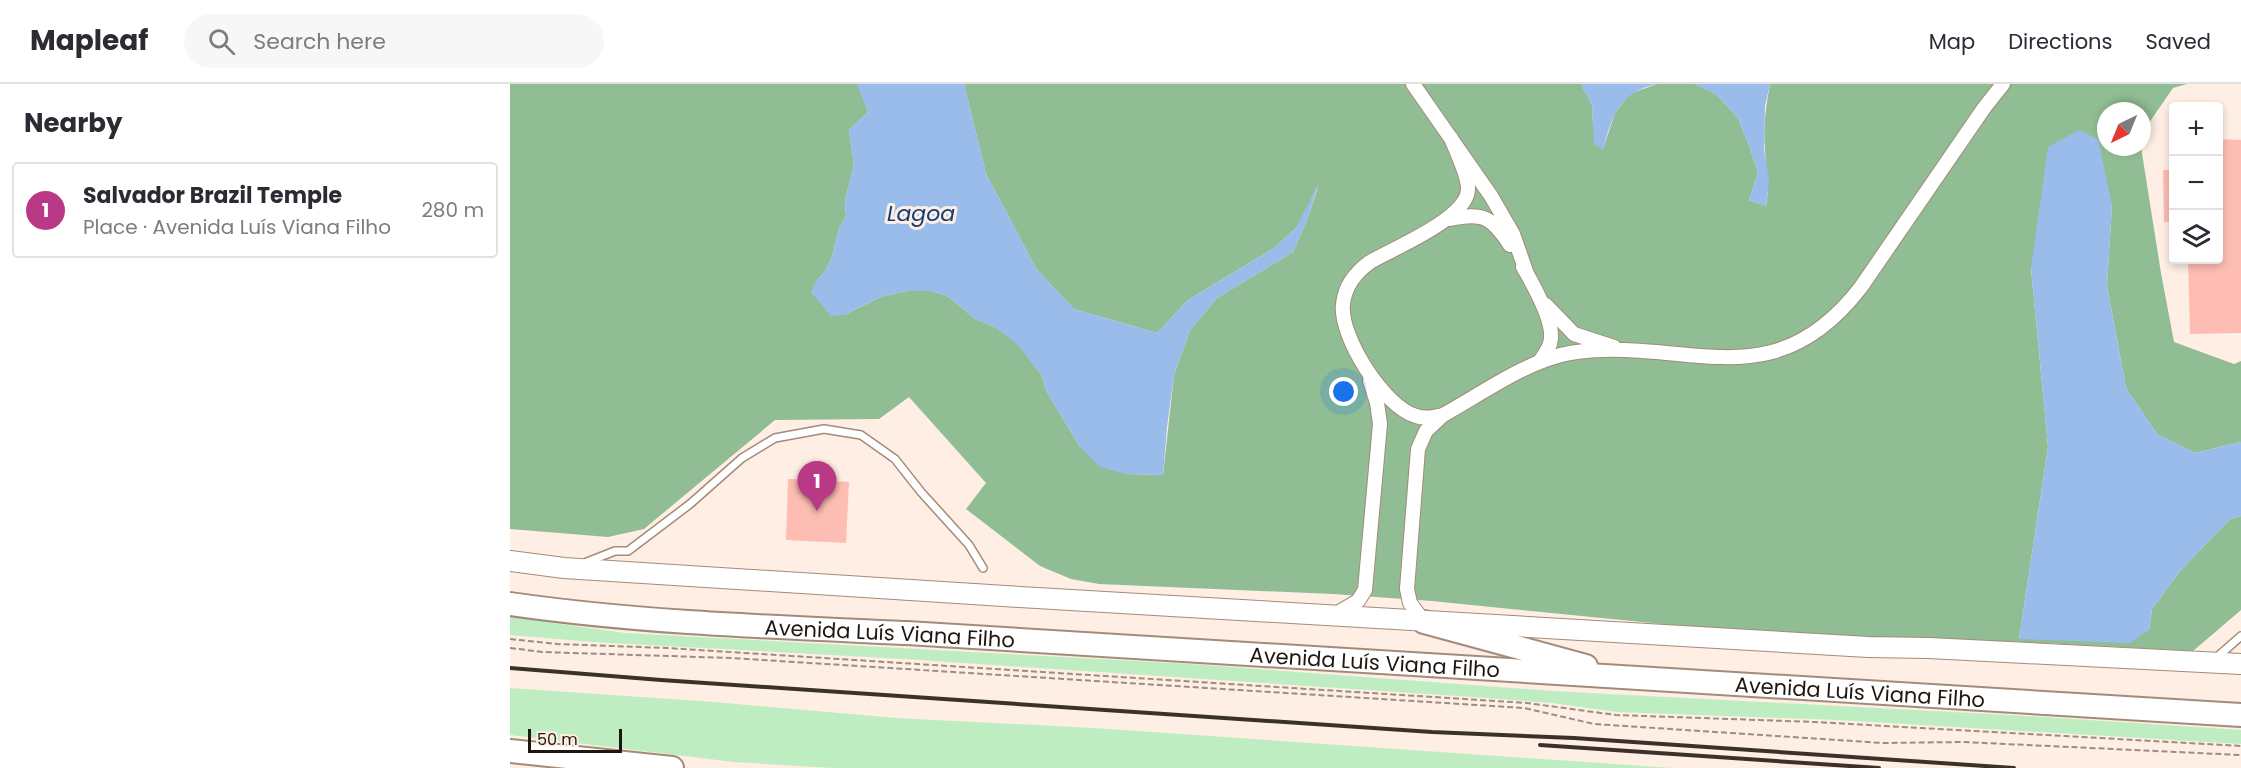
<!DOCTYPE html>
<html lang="en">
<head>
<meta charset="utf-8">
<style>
  body { margin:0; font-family:Poppins,sans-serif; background:#f7f7f7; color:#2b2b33 }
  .controls { position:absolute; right:18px; top:18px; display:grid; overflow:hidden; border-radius:6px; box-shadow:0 3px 9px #0003 }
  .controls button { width:54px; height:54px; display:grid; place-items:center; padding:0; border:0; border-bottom:2px solid #e1e1e2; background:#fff; color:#2b2b33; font:30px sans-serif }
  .compass { position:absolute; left:1587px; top:18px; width:54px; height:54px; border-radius:50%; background:#fff; box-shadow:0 3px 9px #0003; rotate:223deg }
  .scale { position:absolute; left:18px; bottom:15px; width:94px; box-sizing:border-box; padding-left:6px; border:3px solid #1f1610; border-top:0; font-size:16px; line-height:21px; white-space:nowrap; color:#1f1610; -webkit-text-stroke:4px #feeee3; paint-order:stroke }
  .you { position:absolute; left:834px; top:308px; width:21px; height:21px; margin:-15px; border:4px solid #fff; border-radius:50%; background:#1a73e8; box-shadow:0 0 0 9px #1a73e833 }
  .badge { display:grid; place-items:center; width:39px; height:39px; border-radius:50%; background:#b93986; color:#fff; font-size:20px; font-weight:700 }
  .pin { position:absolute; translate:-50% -50px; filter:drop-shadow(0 2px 3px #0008) }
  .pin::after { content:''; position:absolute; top:32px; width:21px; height:18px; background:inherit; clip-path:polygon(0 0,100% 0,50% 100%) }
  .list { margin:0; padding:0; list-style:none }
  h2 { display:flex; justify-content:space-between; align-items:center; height:78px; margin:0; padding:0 24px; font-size:26px }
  h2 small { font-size:20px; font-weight:400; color:#7c7c81 }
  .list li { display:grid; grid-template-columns:39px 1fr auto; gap:18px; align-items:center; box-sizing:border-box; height:96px; margin:0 12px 12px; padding:0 12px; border:2px solid #e1e1e2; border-radius:6px }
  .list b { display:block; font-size:22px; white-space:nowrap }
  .list p { margin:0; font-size:20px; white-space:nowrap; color:#7c7c81 }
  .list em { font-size:20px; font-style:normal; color:#7c7c81 }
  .icon { flex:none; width:33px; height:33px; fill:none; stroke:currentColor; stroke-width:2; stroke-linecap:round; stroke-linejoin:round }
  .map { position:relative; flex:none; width:1731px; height:684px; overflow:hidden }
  header { display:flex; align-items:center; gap:36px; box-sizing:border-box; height:84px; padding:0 30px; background:#fff; border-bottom:2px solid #e1e1e2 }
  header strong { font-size:28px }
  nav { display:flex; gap:33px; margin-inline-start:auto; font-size:21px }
  .search { width:420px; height:54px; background:#f7f7f7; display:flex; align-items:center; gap:15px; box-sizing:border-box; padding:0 21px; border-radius:33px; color:#7c7c81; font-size:22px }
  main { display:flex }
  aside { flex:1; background:#fff }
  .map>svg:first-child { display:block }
  .green { fill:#bfedc2 }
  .forest { fill:#90bd93 }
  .water { fill:#99bceb }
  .building { fill:#febdb3 }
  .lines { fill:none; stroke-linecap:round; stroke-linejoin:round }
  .service-casing { stroke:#a38b7b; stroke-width:10 }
  .minor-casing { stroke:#a38b7b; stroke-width:16 }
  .secondary-casing { stroke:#a38b7b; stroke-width:22 }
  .trunk-casing { stroke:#a38b7b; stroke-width:26 }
  .path { stroke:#9a8d84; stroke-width:2; stroke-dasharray:6 3; stroke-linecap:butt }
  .service { stroke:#fff; stroke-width:7 }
  .minor { stroke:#fff; stroke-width:14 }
  .secondary { stroke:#fff; stroke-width:20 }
  .trunk { stroke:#fff; stroke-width:22 }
  .rail { stroke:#3a312a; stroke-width:4 }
  .labels { text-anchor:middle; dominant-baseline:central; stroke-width:6; stroke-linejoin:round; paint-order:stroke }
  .street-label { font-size:21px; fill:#1f1610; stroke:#feeee3 }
  .water-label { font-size:22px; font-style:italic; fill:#0f3f76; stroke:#feeee3 }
</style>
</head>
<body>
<header>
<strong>Mapleaf</strong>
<div class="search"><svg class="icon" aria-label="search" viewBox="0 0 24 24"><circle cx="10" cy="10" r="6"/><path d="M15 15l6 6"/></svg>Search here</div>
<nav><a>Map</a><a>Directions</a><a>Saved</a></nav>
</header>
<main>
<aside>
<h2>Nearby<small></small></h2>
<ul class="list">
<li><span class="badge">1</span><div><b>Salvador Brazil Temple</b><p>Place · Avenida Luís Viana Filho</p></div><em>280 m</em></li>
</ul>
</aside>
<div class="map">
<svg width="1731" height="684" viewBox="0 0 1731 684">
  <rect width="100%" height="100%" fill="#feeee3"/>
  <path class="green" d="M0,533L115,549L681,580L1043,607L1517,632L1731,646V660L1328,636L1107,628L1042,619L962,613L394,575L83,558L0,551Z
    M0,604L204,618L386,634L583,644L1162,684H322L224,678L0,651Z"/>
  <path class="forest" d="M0,0H348L358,28L339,46L344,81L335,116L336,132L329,145L322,173L314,189L306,197L334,231L373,212L397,207H422L439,213L465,235L485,243L507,259L531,290L537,308L570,363L616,390L653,391L664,291L680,246L707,214L783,168L799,131L808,103L786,144L764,164L678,216L647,249L564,225L527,186L476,90L454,0H1071L1082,21L1083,40L1093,65L1105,29L1119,10L1147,0H1185L1206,10L1228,34L1240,64L1248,89L1239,116L1256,122C1260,102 1256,85 1255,66C1253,44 1256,21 1260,0H1677L1663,4L1632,49V27H1596V63H1631L1651,189L1664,258L1724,280L1731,277V358L1685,369L1647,350L1616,304L1597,202L1602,121L1521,184L1538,363L1509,555L1639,546L1642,525L1670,487L1720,435L1731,432V526L1683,567L1494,557L1368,558L1202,545L922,517L823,510L589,500L561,495L530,482L456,425L476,399L399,313L369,335L265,336L134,445L98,453L0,445Z"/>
  <path class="water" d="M347,0H454L476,90L527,186L564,225L647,249L678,216L764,164L786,144L809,98L799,131L783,168L707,214L680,246L664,291L657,343L653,391L616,390L590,383L570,363L537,308L531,290L507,260L485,243L465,235L439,213L422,207H397L373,212L334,231L321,232L301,208L306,197L314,189L322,173L329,145L336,132L335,116L344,81L339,46L358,28Z
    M1071,0H1147C1109,8 1102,32 1093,66L1084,60L1082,21Z
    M1185,0H1260L1255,22L1254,65L1259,97L1256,122L1239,116L1248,89L1240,64L1228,34L1206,10Z
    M1569,46L1588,55L1602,121L1597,202L1616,304L1647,350L1685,369L1731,358V432L1720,435L1670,487L1642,525L1639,546L1620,559L1509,555L1538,363L1521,184L1538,63Z"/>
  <path class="building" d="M1708,55L1731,56V249L1680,250L1678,176H1708Z
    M1653,86H1664V138H1654Z
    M278,395L339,398L336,459L276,456Z"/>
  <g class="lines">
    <g class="service-casing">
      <path id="service" d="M77,478L105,467H118L180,420L232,374L265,354L314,345L351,351L385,375L411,408L459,461L473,484
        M1706,574L1731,552"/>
    </g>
    <g class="minor-casing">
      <path id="minor" d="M903,0L981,112L1003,150L1017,190
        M941,54C946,67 959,93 958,106C956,135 884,164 860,178C846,188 835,202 833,220C829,252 874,323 906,332C915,335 924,333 933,331C971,310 1018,276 1060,269C1176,251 1261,320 1351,203L1474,24L1493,0
        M940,135C973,128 982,133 1000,161
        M1013,183C1023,200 1043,235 1041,255C1040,264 1035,270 1030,277
        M1036,221L1064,250L1104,263
        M826,530L848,517L855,506L870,340L867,319L860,297
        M914,538L900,519L897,505L908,365L916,347L932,332"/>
    </g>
    <g class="secondary-casing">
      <path id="secondary" d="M0,477L54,484L510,513L1358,563L1419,564L1731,580"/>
    </g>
    <g class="trunk-casing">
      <g id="trunk">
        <path id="s1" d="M0,520C132,539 265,543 397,549L1731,631"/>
        <path d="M914,538L1076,582"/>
        <path d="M0,667L162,684"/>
      </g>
    </g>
    <path class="path" d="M0,555L47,560L157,564L1017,619L1106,631L1305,638L1731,662
      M0,564L32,568L221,574L1014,624L1084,640L1373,659L1453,658L1731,671"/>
    <use href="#service" class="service"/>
    <use href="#minor" class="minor"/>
    <use href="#secondary" class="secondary"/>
    <use href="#trunk" class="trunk"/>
    <path class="rail" d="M0,584L151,596L922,648L1064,654L1504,684
      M1030,661L1369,684"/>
  </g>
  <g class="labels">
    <g class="street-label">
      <text stroke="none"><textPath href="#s1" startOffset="381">Avenida Luís Viana Filho</textPath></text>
      <text stroke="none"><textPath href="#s1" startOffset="867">Avenida Luís Viana Filho</textPath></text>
      <text stroke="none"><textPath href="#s1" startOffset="1353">Avenida Luís Viana Filho</textPath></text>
    </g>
    <g class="water-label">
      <text x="411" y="129">Lagoa</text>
    </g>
  </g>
</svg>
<div class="controls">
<button>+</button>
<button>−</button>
<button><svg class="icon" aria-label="layers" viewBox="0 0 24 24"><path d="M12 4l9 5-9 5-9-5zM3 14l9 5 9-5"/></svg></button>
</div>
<svg class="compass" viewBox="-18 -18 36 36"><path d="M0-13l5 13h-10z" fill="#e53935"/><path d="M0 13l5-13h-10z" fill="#7c7c81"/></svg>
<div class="scale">50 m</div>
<div class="you"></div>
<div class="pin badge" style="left:307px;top:427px">1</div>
</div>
</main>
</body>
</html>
